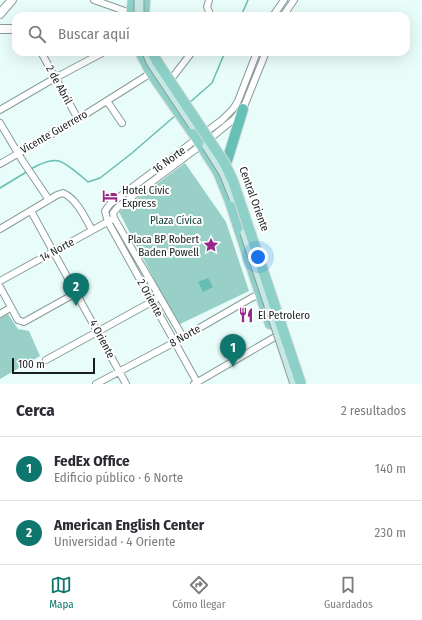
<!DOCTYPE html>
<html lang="es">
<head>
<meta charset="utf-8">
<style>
  body { margin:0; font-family:"Fira Sans Condensed",sans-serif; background:#f2f2f3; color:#2b2b33 }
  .scale { position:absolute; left:12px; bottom:10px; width:83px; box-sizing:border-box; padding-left:4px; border:2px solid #171f1e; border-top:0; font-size:11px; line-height:14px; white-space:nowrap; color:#171f1e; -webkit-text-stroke:3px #fff; paint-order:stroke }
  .you { position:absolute; left:258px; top:257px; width:14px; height:14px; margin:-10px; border:3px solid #fff; border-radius:50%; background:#1a73e8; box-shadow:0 0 0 6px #1a73e833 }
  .badge { display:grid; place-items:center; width:26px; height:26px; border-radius:50%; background:#0f766e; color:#fff; font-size:13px; font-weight:700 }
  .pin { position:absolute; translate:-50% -33px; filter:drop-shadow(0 1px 2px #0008) }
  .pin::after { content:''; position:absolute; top:21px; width:14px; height:12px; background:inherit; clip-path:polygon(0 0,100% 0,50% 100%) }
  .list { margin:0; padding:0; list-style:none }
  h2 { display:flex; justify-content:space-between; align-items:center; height:52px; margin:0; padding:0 16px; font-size:17px }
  h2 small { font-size:13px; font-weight:400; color:#7c7c81 }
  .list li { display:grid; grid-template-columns:26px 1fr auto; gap:12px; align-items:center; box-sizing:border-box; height:64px; padding:0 16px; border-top:1px solid #e1e1e2 }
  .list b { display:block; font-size:15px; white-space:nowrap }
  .list p { margin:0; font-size:13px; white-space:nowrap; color:#7c7c81 }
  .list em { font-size:13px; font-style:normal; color:#7c7c81 }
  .icon { flex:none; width:22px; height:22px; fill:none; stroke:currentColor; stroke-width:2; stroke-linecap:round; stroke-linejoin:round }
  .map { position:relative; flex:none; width:422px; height:384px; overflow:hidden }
  .search { position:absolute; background:#fff; box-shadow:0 4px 16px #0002; left:12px; right:12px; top:12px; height:44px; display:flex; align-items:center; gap:10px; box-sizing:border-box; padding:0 14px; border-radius:12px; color:#7c7c81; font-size:15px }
  .sheet { height:180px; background:#fff }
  nav { display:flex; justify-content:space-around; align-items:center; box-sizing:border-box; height:56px; border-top:1px solid #e1e1e2; background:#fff; font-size:11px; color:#7c7c81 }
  nav a { display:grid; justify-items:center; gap:2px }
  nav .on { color:#0f766e }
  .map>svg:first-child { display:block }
  .green { fill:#98d0c7 }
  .water { fill:#66beb2 }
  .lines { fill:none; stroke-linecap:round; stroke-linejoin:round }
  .stream { stroke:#66beb2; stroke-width:1.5 }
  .minor-casing { stroke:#899c99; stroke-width:8 }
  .tertiary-casing { stroke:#899c99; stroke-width:10 }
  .primary-casing { stroke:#dadbdb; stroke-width:12 }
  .trunk-casing { stroke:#dadbdb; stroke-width:12 }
  .minor { stroke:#fff; stroke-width:6 }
  .tertiary { stroke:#fff; stroke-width:8 }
  .primary { stroke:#8cd0c8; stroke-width:10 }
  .trunk { stroke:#66c0b6; stroke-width:10 }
  .secondary-bridge-casing { stroke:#899c99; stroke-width:11; stroke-linecap:butt }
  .primary-bridge-casing { stroke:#dadbdb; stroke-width:12; stroke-linecap:butt }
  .secondary-bridge { stroke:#c6e8e4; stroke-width:9 }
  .primary-bridge { stroke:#8cd0c8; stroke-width:10 }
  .labels { text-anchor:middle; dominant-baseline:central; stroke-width:4; stroke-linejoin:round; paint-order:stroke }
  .street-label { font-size:11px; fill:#171f1e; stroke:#fff }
  .poi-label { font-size:11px; fill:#171f1e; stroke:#fff; text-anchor:start }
  .park-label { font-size:11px; fill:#133d38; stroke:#fff }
</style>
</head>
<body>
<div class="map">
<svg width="422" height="384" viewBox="0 0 422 384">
  <rect width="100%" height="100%" fill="#e8fcf9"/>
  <path class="green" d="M185,163L226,222L249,291L178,325L119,212Z
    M8,314L18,329L29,331L40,356L0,379V318Z"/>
  <path class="water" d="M208,278L213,287L203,292L198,282Z"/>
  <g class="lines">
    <path class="stream" d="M241,16L248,0
      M189,103L212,83L225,52
      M31,169C38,165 51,159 59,161C68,164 81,176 88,182L100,178L132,153L176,115
      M0,188L28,171"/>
    <g class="minor-casing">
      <path id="minor" d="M94,0L133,14
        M209,0L207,7L211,16
        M273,16L284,0
        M283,16L294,0
        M41,52L78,119
        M172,78L192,52
        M107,101L122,123
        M0,110L55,78L104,52
        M0,123L22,160L49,200
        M0,164L78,119L151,73
        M31,211L126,384
        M0,229L57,195L63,193C77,199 85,218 92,230
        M0,281L111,220
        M0,287L18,320L24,322L76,293
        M0,314L10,308
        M183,337L114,218L113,213L118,207L212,137L234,119L243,109L266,52
        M46,360L155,300
        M96,384L175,342L253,297L264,295
        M194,384L275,337
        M198,384L108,222L105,211L110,204L222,120L233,109L238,101L257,52"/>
    </g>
    <g class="tertiary-casing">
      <path id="tertiary" d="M0,14L12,0
        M0,29H16"/>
    </g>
    <g class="primary-casing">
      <path id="primary" d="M131,16L133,0
        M144,16L145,0
        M140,52L151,73L197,139L218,172L229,199L270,324"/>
    </g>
    <g class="trunk-casing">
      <path id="trunk" d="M227,161L243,109"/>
    </g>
    <use href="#minor" class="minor"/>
    <use href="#tertiary" class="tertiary"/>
    <use href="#primary" class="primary"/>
    <use href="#trunk" class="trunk"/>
    <g class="secondary-bridge-casing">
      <path id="secondary-bridge" d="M139,16V0
        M147,52L151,62L193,125
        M207,146L224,173L234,198
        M245,233L295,384"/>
    </g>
    <g class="primary-bridge-casing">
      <path id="primary-bridge" d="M152,52L158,63L224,162L233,181L301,384"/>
    </g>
    <use href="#secondary-bridge" class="secondary-bridge"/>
    <use href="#primary-bridge" class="primary-bridge"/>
  </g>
  <defs>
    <g id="hotel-bare" transform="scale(1.2)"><path d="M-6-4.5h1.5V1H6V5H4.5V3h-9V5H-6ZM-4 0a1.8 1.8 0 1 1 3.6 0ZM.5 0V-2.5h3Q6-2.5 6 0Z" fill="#972887" stroke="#fff" stroke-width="2.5" paint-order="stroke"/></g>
    <g id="sight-bare" transform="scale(1.2)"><path d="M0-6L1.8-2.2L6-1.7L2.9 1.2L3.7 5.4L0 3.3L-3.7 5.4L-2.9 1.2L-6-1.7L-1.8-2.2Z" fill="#972887" stroke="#fff" stroke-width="2.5" paint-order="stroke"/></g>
    <g id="restaurant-bare" transform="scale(1.2)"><path d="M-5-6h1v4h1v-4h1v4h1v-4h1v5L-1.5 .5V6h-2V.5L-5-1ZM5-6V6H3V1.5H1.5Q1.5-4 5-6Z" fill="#972887" stroke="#fff" stroke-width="2.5" paint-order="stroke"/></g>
  </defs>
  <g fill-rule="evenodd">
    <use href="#hotel-bare" x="110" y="196"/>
    <use href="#sight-bare" x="211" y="245"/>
    <use href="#restaurant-bare" x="246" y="315"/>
  </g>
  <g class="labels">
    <g class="street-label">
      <text transform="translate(59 85) rotate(61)">2 de Abril</text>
      <text transform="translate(54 132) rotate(-30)">Vicente Guerrero</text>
      <text transform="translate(169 160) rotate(-36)">16 Norte</text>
      <text transform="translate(254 199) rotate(70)">Central Oriente</text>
      <text transform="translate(57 250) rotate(-29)">14 Norte</text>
      <text transform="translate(150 298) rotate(61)">2 Oriente</text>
      <text transform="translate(185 336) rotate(-30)">8 Norte</text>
      <text transform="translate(102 339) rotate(62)">4 Oriente</text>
    </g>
    <g class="poi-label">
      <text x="122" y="190">Hotel Civic<tspan x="122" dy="13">Express</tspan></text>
      <text x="199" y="239" text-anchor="end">Placa BP Robert<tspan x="199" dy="13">Baden Powell</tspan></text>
      <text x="258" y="315">El Petrolero</text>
    </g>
    <g class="park-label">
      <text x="176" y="220">Plaza Cívica</text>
    </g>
  </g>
</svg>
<div class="scale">100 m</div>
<div class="you"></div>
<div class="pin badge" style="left:233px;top:367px">1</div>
<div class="pin badge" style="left:76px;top:306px">2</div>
<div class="search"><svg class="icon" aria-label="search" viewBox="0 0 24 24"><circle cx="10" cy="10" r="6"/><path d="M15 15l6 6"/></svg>Buscar aquí</div>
</div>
<section class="sheet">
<h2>Cerca<small>2 resultados</small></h2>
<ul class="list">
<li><span class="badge">1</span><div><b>FedEx Office</b><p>Edificio público · 6 Norte</p></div><em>140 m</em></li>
<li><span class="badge">2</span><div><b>American English Center</b><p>Universidad · 4 Oriente</p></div><em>230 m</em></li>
</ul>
</section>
<nav>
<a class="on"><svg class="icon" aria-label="map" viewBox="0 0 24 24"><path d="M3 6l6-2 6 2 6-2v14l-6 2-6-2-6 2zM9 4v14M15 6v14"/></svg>Mapa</a>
<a><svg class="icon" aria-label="directions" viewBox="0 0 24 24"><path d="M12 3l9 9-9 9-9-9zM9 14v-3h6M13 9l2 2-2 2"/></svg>Cómo llegar</a>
<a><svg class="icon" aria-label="saved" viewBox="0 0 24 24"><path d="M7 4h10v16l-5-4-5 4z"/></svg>Guardados</a>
</nav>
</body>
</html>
